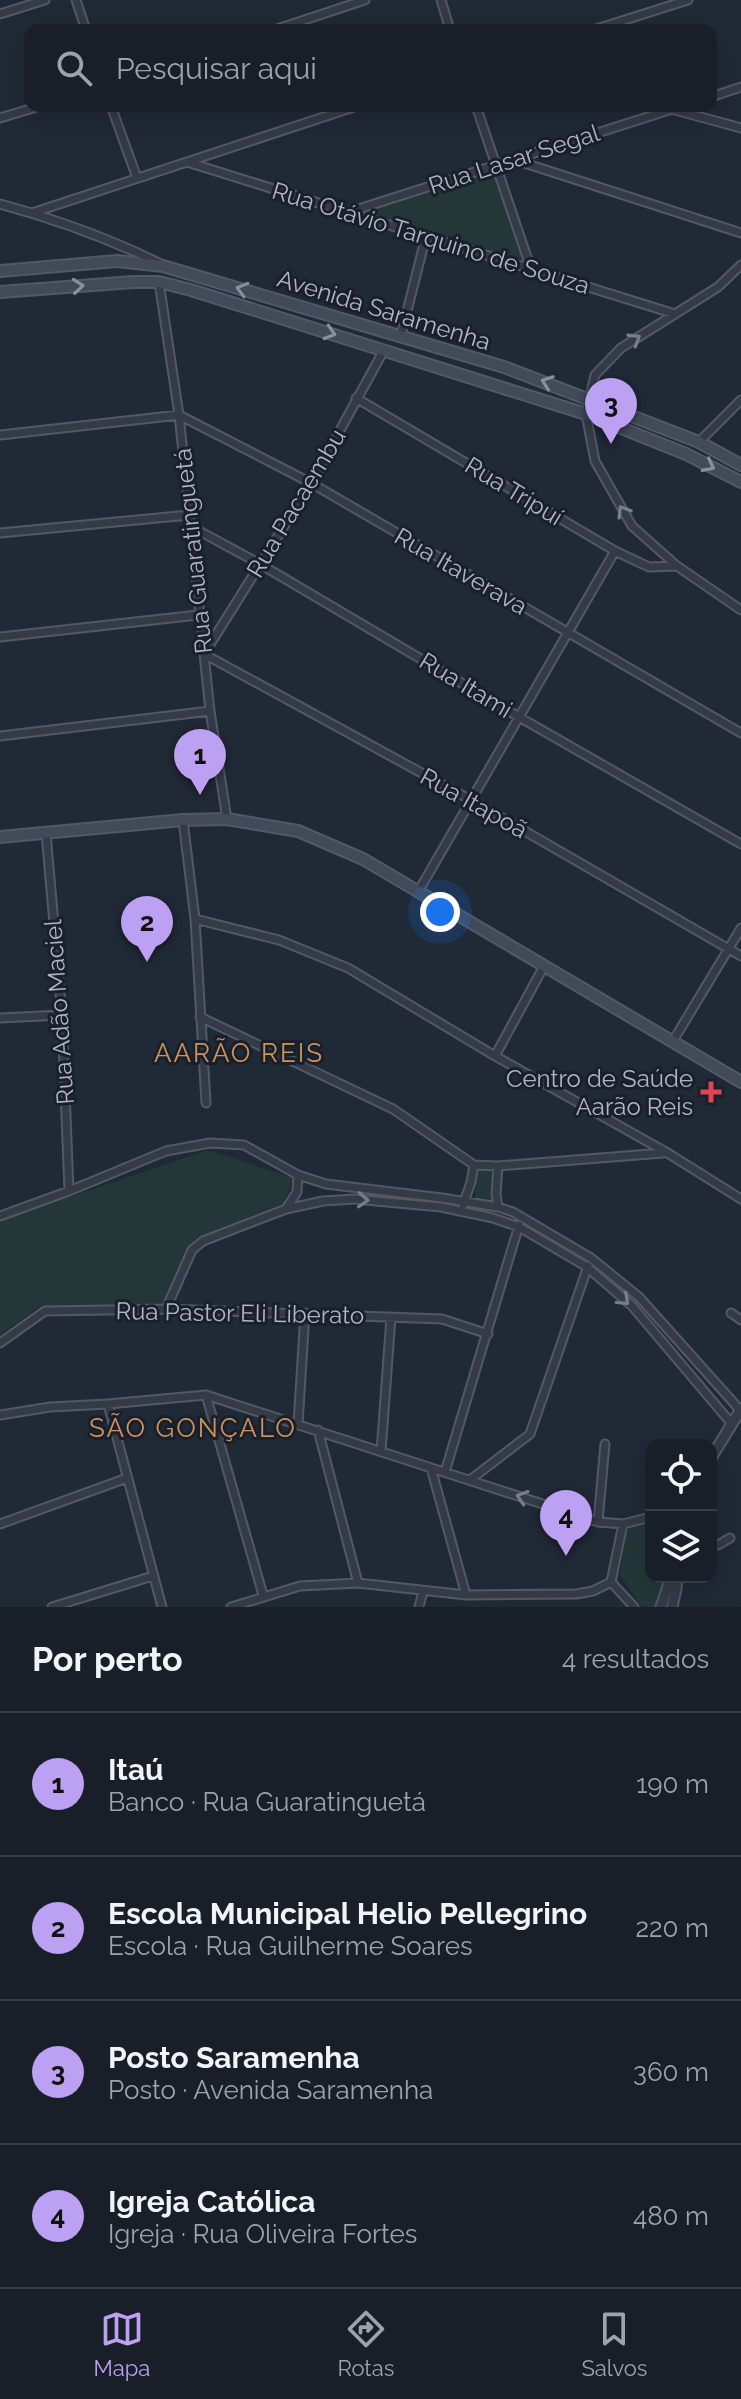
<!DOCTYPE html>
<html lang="pt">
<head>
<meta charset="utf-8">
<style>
  body { margin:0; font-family:Raleway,sans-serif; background:#212730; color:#f1f3f6 }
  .controls { position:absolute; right:24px; bottom:24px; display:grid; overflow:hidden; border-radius:16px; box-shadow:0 8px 32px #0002 }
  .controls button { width:72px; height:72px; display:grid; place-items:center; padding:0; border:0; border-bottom:2px solid #363d45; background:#181f28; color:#f1f3f6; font:40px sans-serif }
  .you { position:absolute; left:440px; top:912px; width:28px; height:28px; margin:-20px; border:6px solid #fff; border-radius:50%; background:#1a73e8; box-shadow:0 0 0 12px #1a73e833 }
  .badge { display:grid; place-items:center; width:52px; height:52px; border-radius:50%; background:#bca0f2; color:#111; font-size:26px; font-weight:700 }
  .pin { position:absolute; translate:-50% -66px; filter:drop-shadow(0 2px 4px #0008) }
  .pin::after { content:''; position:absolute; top:42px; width:28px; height:24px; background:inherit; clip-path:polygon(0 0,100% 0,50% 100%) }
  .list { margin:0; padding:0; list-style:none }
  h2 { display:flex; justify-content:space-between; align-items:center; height:104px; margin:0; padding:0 32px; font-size:34px }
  h2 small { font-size:26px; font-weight:400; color:#9fa2a8 }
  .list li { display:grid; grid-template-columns:52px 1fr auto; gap:24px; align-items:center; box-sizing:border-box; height:144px; padding:0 32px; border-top:2px solid #363d45 }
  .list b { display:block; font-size:30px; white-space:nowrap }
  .list p { margin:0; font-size:26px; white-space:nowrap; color:#9fa2a8 }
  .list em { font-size:26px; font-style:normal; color:#9fa2a8 }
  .icon { flex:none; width:44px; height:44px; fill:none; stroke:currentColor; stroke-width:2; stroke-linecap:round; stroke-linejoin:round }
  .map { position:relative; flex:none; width:741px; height:1607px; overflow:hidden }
  .search { position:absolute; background:#181f28; box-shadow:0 8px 32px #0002; left:24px; right:24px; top:24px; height:88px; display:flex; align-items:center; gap:20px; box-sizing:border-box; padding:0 28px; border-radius:16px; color:#9fa2a8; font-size:30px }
  .sheet { height:680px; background:#181f28 }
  nav { display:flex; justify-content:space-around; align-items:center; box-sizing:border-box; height:112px; border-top:2px solid #363d45; background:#181f28; font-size:22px; color:#9fa2a8 }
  nav a { display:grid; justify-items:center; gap:4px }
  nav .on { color:#bca0f2 }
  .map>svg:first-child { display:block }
  .green { fill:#233638 }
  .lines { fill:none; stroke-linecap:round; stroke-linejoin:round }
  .minor-casing { stroke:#515965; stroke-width:11 }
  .tertiary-casing { stroke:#515965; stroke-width:13 }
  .secondary-casing { stroke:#515965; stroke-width:14 }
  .minor { stroke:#343b47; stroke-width:7 }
  .tertiary { stroke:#343b47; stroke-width:9 }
  .secondary { stroke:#424a5a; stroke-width:10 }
  .oneway { stroke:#88909f }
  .oneway2 { stroke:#777f8c }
  .health-dot { fill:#e0444e; stroke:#19202b; stroke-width:3 }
  .labels { text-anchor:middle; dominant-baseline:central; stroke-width:6; stroke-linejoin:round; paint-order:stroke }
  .street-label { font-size:24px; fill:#aeb6c4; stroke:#19202b }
  .poi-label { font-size:24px; fill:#aeb6c4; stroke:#19202b; text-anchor:end }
  .neighbourhood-label { font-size:26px; letter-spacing:2px; fill:#d0925c; stroke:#19202b }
</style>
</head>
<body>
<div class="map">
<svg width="741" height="1607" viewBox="0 0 741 1607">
  <rect width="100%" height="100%" fill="#202936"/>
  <path class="green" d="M492,170L531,269L347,213Z
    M208,1150L293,1178L284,1203L196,1240L161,1306H40L0,1335V1221Z
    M477,1162L492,1165V1204L475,1200Z
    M651,1524V1577H665L656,1607H642L620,1575L627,1527Z"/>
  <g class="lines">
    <g class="minor-casing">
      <path id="minor" d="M76,0L86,30
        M441,0L450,30
        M0,14L45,0
        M274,30L365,0
        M593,30L688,0
        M711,97L741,87
        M111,106L137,178
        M476,106L531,269
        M675,110L741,128
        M0,118L40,106
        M515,160L741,233
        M187,162L675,314
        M0,204C55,219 108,238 159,263
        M349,212L682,106
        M32,213L357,106
        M741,265L718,287L621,348L595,375L586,414L595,461L632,526L677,566L741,610
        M159,282L179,415L210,711L227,819
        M401,335L426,236
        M384,350L311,483L204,654L471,800L741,956
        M356,398L615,551L649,567L677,566
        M0,435L179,415L311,483L741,733
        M699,442L741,400
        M190,526L260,564L519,717L741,844
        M0,533L189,515
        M0,637L198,615
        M0,736L210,711
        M183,820L195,919L206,1103
        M46,833L62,1015L69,1191
        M418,892L615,551
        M195,919L279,940L348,968L495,1056L666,1152L741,1199
        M200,1017L393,1109L474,1165L498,1166L663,1153
        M0,1018L62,1015
        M673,1041L741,928
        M495,1056L544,966
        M463,1205L471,1182L474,1165
        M498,1207L496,1194L498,1166
        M286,1209L297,1192L298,1175
        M0,1216L69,1191L166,1151L210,1143L244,1145L298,1175L326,1184L442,1198L498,1207L513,1212L591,1258L639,1297L740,1410
        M166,1309L192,1250L203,1241L286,1209L323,1201L354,1199L441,1207L493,1218L519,1227L587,1267L632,1306L731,1423
        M731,1313L741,1320
        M0,1343L45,1311L166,1309L442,1319L488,1334
        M206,1395L263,1595
        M108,1404L162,1607
        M0,1415L50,1407L108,1404L206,1395L598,1522L623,1524L651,1517
        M298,1424L305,1313
        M318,1430L358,1583
        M381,1452L391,1317
        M431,1468L466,1595
        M445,1472L519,1225
        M470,1480L530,1434L588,1266
        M598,1522L605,1444
        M0,1524L127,1478
        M711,1545H718L730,1538
        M611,1582L623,1524
        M611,1582L634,1607
        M52,1607L153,1576
        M231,1607L300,1586L358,1583L466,1595L576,1594L593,1591L611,1582
        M419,1607L423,1591"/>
    </g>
    <g class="tertiary-casing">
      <path id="tertiary" d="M711,1458L741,1409
        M661,1607L671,1577
        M672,1607L676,1589L677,1577"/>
    </g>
    <g class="secondary-casing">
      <path id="secondary" d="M0,271L117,261L163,266L504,367L699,442L741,465
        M0,292L133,282H159L191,290L586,414L686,454L741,482
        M0,837L183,820L227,819L298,831L363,859L741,1082"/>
    </g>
    <use href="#minor" class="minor"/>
    <use href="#tertiary" class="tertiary"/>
    <use href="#secondary" class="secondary"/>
  </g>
  <defs><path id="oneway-chevron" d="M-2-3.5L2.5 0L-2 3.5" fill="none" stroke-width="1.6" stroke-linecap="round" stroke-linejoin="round" transform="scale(2)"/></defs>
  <g class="oneway">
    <use href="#oneway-chevron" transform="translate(78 286) rotate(-5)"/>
    <use href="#oneway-chevron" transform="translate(242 289) rotate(-164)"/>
    <use href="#oneway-chevron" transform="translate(330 333) rotate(17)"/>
    <use href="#oneway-chevron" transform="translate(547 382) rotate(-160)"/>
    <use href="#oneway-chevron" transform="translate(709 466) rotate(27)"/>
  </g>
  <g class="oneway2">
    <use href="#oneway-chevron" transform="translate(635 339) rotate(-32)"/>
    <use href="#oneway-chevron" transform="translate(623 511) rotate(-121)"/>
    <use href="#oneway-chevron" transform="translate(363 1200) rotate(3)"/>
    <use href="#oneway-chevron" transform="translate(624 1300) rotate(42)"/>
    <use href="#oneway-chevron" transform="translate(522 1497) rotate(-162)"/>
  </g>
  <path class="health-dot" d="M707 1080h8v8h8v8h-8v8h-8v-8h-8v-8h8z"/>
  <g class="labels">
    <g class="street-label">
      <text transform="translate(514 159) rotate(-18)">Rua Lasar Segal</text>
      <text transform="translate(431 238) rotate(17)">Rua Otávio Tarquino de Souza</text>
      <text transform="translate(384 310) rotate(17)">Avenida Saramenha</text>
      <text transform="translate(514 491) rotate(31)">Rua Tripuí</text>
      <text transform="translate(296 503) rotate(-59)">Rua Pacaembu</text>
      <text transform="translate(193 551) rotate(-96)">Rua Guaratinguetá</text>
      <text transform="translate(461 571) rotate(30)">Rua Itaverava</text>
      <text transform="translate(466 685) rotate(31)">Rua Itami</text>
      <text transform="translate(474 803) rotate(29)">Rua Itapoã</text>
      <text transform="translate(59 1012) rotate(-94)">Rua Adão Maciel</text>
      <text transform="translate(240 1313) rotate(1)">Rua Pastor Eli Liberato</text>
    </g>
    <g class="poi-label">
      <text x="693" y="1078">Centro de Saúde<tspan x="693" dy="28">Aarão Reis</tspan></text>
    </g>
    <g class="neighbourhood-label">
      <text x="239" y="1053">AARÃO REIS</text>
      <text x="193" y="1428">SÃO GONÇALO</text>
    </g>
  </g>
</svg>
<div class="controls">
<button><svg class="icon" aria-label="locate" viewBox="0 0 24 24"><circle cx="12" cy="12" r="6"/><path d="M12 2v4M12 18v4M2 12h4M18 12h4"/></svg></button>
<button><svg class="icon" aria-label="layers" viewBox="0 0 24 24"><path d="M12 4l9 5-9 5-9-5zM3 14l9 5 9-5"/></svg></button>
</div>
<div class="you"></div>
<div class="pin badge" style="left:200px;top:795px">1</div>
<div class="pin badge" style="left:147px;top:962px">2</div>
<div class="pin badge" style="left:611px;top:444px">3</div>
<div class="pin badge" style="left:566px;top:1556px">4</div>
<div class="search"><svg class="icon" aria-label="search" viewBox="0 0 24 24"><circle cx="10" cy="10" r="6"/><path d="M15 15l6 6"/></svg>Pesquisar aqui</div>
</div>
<section class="sheet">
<h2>Por perto<small>4 resultados</small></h2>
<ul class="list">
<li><span class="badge">1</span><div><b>Itaú</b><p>Banco · Rua Guaratinguetá</p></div><em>190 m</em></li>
<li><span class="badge">2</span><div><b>Escola Municipal Helio Pellegrino</b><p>Escola · Rua Guilherme Soares</p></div><em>220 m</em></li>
<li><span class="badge">3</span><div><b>Posto Saramenha</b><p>Posto · Avenida Saramenha</p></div><em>360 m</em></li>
<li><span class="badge">4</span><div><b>Igreja Católica</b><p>Igreja · Rua Oliveira Fortes</p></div><em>480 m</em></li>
</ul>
</section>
<nav>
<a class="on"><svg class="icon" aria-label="map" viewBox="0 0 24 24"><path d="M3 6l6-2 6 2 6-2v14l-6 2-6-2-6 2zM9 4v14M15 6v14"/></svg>Mapa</a>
<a><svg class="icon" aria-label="directions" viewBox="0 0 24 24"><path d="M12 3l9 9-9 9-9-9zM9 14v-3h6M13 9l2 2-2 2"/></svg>Rotas</a>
<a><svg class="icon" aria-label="saved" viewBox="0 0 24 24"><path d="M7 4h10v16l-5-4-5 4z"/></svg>Salvos</a>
</nav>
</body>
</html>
